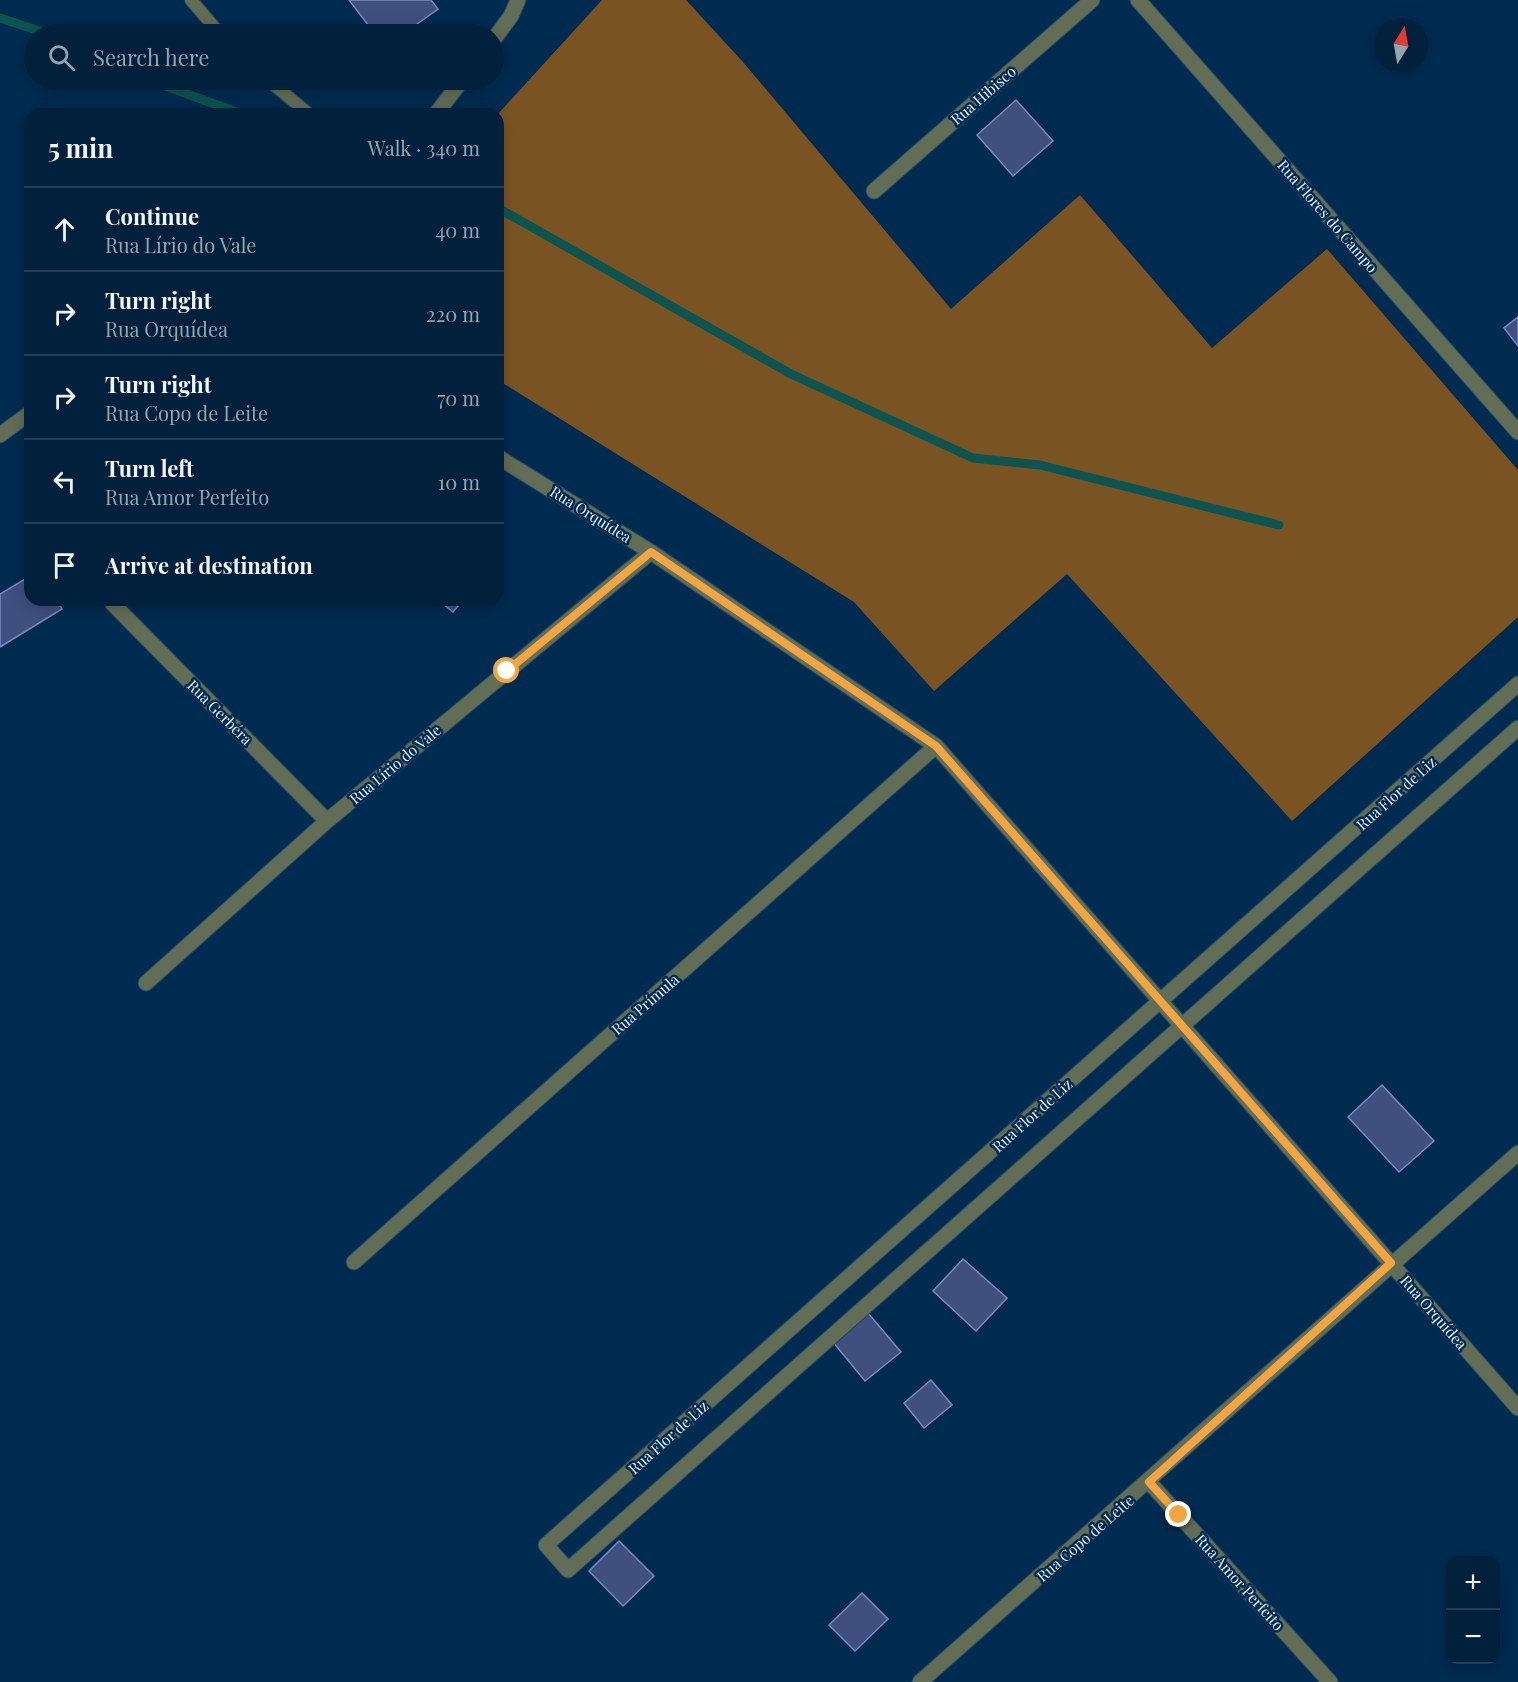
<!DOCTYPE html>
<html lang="en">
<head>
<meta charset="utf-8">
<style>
  body { margin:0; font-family:"Playfair Display",serif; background:#0e2d47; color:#f1f3f6 }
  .controls { position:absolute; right:18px; bottom:18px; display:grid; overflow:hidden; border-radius:12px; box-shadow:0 3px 15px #0003 }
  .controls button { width:54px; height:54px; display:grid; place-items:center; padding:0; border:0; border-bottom:2px solid #223e56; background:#00203c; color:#f1f3f6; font:30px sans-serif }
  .compass { position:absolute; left:1374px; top:18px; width:54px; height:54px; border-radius:50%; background:#00203c; box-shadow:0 3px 15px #0003; rotate:11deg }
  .stop { position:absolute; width:18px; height:18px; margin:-14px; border:4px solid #f3a542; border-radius:50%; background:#fff }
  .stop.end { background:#f3a542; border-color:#fff; box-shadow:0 2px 6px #0008 }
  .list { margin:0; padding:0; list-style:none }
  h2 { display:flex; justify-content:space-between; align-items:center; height:78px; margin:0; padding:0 24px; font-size:26px }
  h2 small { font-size:20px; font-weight:400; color:#95a3af }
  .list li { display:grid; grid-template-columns:39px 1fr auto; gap:18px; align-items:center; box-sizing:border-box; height:84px; padding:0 24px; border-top:2px solid #223e56 }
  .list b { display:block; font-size:22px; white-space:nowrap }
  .list p { margin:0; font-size:20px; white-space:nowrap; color:#95a3af }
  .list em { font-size:20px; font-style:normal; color:#95a3af }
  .icon { flex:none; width:33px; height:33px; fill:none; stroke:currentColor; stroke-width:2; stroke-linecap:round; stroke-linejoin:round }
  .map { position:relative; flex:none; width:1518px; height:1682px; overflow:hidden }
  .search { position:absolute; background:#00203c; box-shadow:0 3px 15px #0003; left:24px; top:24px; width:480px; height:66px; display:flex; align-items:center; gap:15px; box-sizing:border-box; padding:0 21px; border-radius:33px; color:#95a3af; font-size:22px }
  .panel { position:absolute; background:#00203c; box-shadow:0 3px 15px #0003; left:24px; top:108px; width:480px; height:498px; border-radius:18px }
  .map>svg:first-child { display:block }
  .forest { fill:#7a5323 }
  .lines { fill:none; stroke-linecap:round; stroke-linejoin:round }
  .stream { stroke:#0b544f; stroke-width:9 }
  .building { fill:#3f4f80; stroke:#788bbf; stroke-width:1.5 }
  .lane-casing { stroke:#204768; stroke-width:14 }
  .street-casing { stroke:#204768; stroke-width:17 }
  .lane { stroke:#626d56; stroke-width:12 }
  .street { stroke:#626d56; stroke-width:15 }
  .route { stroke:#f3a542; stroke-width:8 }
  .labels { text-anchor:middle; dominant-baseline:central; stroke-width:5; stroke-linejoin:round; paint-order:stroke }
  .street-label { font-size:15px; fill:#e3f1ff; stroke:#002b50 }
</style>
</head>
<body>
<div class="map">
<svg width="1518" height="1682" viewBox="0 0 1518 1682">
  <rect width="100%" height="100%" fill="#002b50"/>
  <path class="forest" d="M602,0H686L743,62L951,309L1080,195L1212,348L1327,249L1518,470V617L1292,821L1067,574L934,691L854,602L498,380V114Z"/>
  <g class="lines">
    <path class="stream" d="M0,18L49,34
      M149,80L242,114
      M498,208L791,374L973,458L1040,465L1279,525"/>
  </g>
  <path class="building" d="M349,0H431L438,9L403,34H375Z
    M1016,100L1053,141L1013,176L977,135Z
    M1518,317V346L1504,328Z
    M30,576V600H57L62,609L0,647V594Z
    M438,600H463L453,612Z
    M1382,1085L1434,1141L1399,1172L1348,1117Z
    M963,1259L1007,1298L976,1331L933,1291Z
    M868,1313L901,1352L865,1381L833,1342Z
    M931,1380L952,1405L924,1428L904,1403Z
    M619,1541L654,1576L623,1606L589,1571Z
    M862,1593L888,1619L855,1651L829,1625Z"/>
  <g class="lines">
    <g class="lane-casing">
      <path id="lane" d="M191,0L220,34
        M268,80L309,114"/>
    </g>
    <g class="street-casing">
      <path id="street" d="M1138,0L1518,432
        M494,39L511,16L518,0
        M436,114L462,80
        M874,191L1092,0
        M0,435L30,413
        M498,457L651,552L936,746L1518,1408
        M113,604L327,821
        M1518,684L546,1545L568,1570L1518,728
        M146,983L327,821L651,552
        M354,1262L936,746
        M1149,1482L1330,1682
        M920,1682L1518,1153"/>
    </g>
    <use href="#lane" class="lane"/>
    <use href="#street" class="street"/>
  </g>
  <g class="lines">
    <path class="route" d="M507,671L651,552L936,746L1391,1263L1149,1482L1179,1515"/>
  </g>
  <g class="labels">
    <g class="street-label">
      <text transform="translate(983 95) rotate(-41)">Rua Hibisco</text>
      <text transform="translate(1328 216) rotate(49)">Rua Flores do Campo</text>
      <text transform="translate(591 514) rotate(32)">Rua Orquídea</text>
      <text transform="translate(220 712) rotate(45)">Rua Gerbéra</text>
      <text transform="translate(395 764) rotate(-40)">Rua Lírio do Vale</text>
      <text transform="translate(1396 793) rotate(-42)">Rua Flor de Liz</text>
      <text transform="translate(645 1004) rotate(-41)">Rua Prímula</text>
      <text transform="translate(1032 1115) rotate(-42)">Rua Flor de Liz</text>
      <text transform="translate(1434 1312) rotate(49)">Rua Orquídea</text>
      <text transform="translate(668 1437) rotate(-42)">Rua Flor de Liz</text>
      <text transform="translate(1085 1538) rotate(-41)">Rua Copo de Leite</text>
      <text transform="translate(1240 1582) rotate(48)">Rua Amor Perfeito</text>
    </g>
  </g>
</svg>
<div class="controls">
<button>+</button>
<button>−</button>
</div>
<svg class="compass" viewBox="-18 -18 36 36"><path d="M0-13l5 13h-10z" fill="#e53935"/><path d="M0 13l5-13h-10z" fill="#95a3af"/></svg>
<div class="stop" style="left:507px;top:671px"></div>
<div class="stop end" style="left:1179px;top:1515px"></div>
<div class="search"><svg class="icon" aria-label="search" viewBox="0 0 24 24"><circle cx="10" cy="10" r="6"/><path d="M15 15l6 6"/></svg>Search here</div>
<section class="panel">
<h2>5 min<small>Walk · 340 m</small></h2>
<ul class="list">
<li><svg class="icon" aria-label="ahead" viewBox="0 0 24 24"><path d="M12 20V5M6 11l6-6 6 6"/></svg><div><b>Continue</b><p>Rua Lírio do Vale</p></div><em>40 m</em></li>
<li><svg class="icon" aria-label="right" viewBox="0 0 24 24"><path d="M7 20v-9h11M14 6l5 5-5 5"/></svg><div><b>Turn right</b><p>Rua Orquídea</p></div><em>220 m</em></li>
<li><svg class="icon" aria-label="right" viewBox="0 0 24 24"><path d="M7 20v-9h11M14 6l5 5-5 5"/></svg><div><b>Turn right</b><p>Rua Copo de Leite</p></div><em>70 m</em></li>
<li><svg class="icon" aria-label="left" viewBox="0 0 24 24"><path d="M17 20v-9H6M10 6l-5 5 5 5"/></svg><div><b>Turn left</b><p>Rua Amor Perfeito</p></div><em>10 m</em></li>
<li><svg class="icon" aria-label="arrive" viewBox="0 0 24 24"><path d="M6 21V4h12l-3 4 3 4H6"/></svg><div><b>Arrive at destination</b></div></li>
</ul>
</section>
</div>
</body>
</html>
